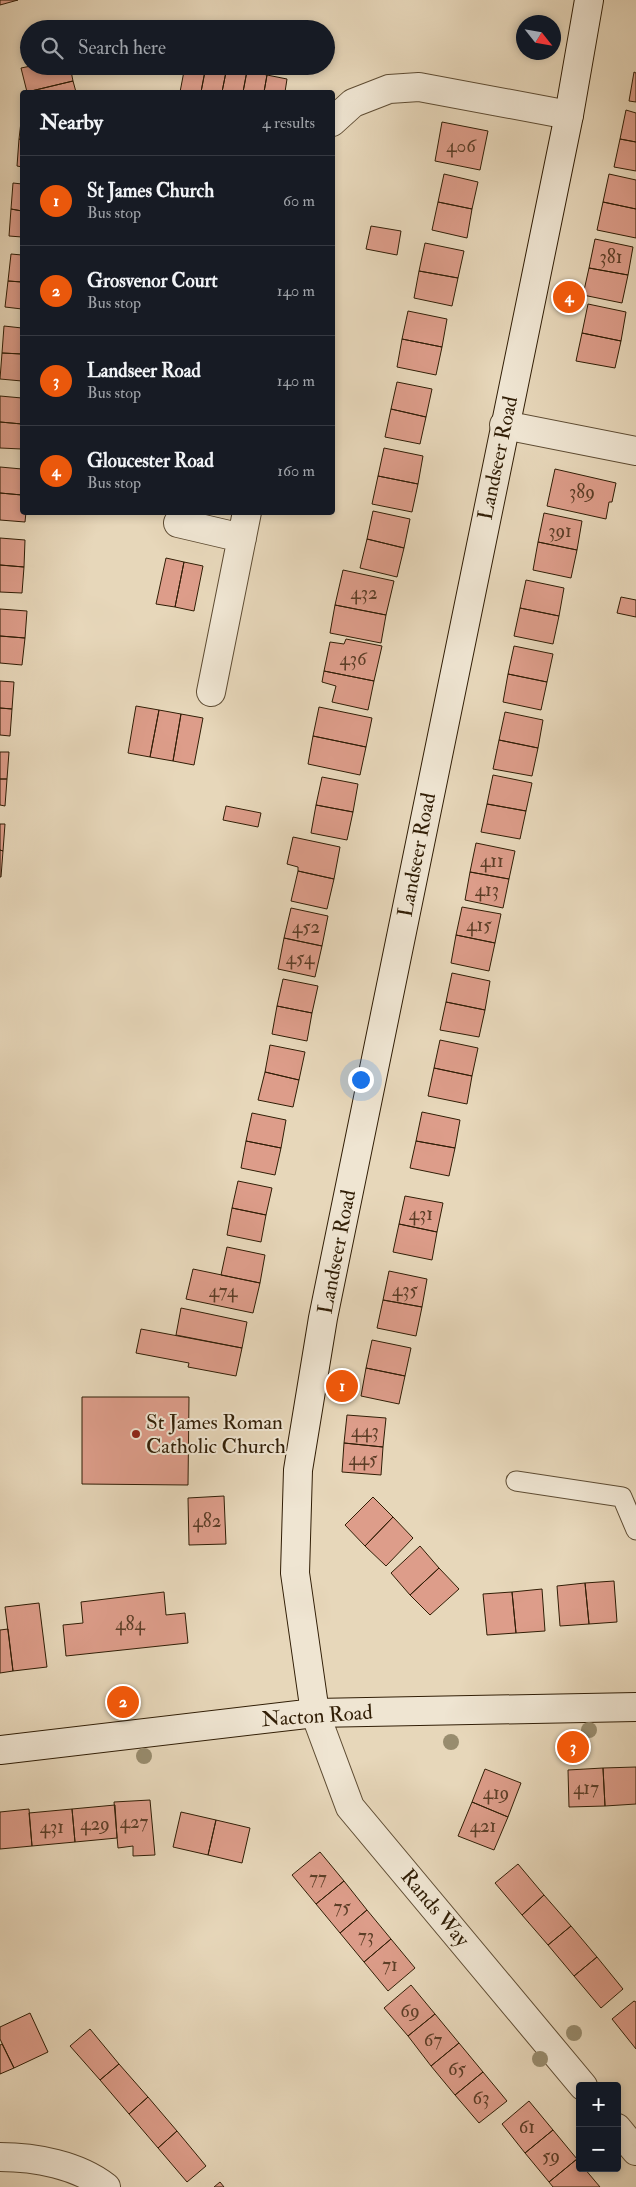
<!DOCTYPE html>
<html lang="en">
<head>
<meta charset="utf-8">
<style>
  body { margin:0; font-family:"IM FELL Double Pica",serif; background:#20242c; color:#f1f3f6 }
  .controls { position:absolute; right:15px; bottom:15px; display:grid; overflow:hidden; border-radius:5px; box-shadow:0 2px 8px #0003 }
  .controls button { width:45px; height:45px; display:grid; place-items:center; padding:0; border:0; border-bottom:1px solid #363941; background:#171b24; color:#f1f3f6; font:25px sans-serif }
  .compass { position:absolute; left:516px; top:15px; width:45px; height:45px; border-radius:50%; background:#171b24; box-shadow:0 2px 8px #0003; rotate:121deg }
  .you { position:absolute; left:360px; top:1079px; width:18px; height:18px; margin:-12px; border:4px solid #fff; border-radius:50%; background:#1a73e8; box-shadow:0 0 0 8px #1a73e833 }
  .badge { display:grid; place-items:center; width:32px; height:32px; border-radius:50%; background:#ea580c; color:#fff; font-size:16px; font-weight:700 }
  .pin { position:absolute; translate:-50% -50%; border:2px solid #fff; box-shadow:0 1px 5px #0006 }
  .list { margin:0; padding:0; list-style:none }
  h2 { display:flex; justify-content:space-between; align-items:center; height:65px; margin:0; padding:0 20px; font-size:21px }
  h2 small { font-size:16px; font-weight:400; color:#9ea1a6 }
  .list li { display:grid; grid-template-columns:32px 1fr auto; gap:15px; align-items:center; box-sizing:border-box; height:90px; padding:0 20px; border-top:1px solid #363941 }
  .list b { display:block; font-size:19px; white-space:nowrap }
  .list p { margin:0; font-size:16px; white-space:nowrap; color:#9ea1a6 }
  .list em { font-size:16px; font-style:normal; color:#9ea1a6 }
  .icon { flex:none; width:28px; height:28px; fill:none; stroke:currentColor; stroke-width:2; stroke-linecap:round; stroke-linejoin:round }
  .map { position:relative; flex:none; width:636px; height:2187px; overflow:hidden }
  .search { position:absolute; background:#171b24; box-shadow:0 2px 8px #0003; left:20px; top:20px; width:315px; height:55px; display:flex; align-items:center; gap:12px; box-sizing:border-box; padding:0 18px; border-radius:28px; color:#9ea1a6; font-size:19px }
  .panel { position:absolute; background:#171b24; box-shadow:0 2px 8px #0003; left:20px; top:90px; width:315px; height:425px; border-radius:5px }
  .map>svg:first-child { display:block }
  .building { fill:#dd9d8a; stroke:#311e06 }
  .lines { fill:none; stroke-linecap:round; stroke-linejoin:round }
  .lane-casing { stroke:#5e4c33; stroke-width:21 }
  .street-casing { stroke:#5e4c33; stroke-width:30 }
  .secondary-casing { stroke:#311e06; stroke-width:30 }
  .lane { stroke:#efe5d2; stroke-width:19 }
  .street { stroke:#efe5d2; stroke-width:28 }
  .secondary { stroke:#efe5d2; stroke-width:28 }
  .tree { fill:#988c6e }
  .poi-dot { fill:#8f2418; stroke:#efe5d2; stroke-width:2 }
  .labels { text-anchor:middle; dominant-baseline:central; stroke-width:4; stroke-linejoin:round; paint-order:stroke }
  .number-label { font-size:19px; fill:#5c3e27 }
  .street-label { font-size:21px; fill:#311e06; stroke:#efe5d2 }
  .poi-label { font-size:21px; fill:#311e06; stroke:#efe5d2; text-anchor:start }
</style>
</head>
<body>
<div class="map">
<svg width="636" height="2187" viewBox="0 0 636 2187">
  <rect width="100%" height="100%" fill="#e7d7ba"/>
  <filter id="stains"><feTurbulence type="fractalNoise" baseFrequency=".004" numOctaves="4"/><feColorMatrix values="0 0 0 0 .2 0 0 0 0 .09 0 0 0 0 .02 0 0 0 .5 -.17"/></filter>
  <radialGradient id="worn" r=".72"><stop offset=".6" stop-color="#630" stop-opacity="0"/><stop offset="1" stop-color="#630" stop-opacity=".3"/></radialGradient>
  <path class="building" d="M0,0H18L0,5Z
    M31,66H70L73,81L27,92L21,68Z
    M185,66H206L201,92H180Z
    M206,66L227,67L222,92H201Z
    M227,67L247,71L243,92H222Z
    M247,71L267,75L264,92H243Z
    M634,72L636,73V102L629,101Z
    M267,75L287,79L285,92H264Z
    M73,81L76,92H27Z
    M626,110L636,113V142L620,139Z
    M22,113V140L19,139Z
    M442,122L488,131L480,170L435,161Z
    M19,139L22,140V167L17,166Z
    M620,139L636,142V171L614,167Z
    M444,174L478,182L472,209L438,202Z
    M609,174L636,180V209L603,202Z
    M13,183L22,184V211L11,209Z
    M438,202L472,209L467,238L432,230Z
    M603,202L636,209V238L597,230Z
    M11,209L22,211V237L9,236Z
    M371,226L401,231L397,255L366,249Z
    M595,239L633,247L628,275L589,268Z
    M425,243L464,251L458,278L419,271Z
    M11,254L22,255V282L8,281Z
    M589,268L628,275L622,303L583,295Z
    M419,271L458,278L452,306L414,298Z
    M8,281L22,282V309L5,307Z
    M588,304L626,312L621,341L582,333Z
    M408,311L447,319L442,347L402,339Z
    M4,326L22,328V354L2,353Z
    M582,333L621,341L615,368L576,361Z
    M402,339L442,347L436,375L397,367Z
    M2,353L22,354V381L0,379Z
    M397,382L432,389L426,417L391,409Z
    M0,396L22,398V424L0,422Z
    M391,409L426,417L420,444L385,437Z
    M0,422L22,424V449L0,448Z
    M384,448L423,456L418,484L378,476Z
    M0,467L22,469V495L0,493Z
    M555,469L616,483L612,502H609L606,519L547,506Z
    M378,476L418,484L412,512L372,504Z
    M0,493L22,495V512H26L25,522L0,520Z
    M373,511L410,519L404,548L367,539Z
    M544,513L582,521L577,550L538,542Z
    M0,538L25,540L24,567L0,565Z
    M367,539L404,548L397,577L360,568Z
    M538,542L577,550L571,578L533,570Z
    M166,558L184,562L175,607L156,604Z
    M184,562L203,566L194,611L175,607Z
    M0,565L24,567L22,593L0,592Z
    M343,570L394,581L386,615L335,605Z
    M526,580L564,588L559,616L520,608Z
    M621,597L636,600V617L617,613Z
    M335,605L386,615L381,643L330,633Z
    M520,608L559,616L553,644L514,636Z
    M0,609L27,611L25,638L0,636Z
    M0,636L25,638L22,665L0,663Z
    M346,639L382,646L374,681L324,671L330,642L344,644Z
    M514,646L553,654L547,682L508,674Z
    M324,671L374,681L368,710L332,702L336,686L322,682Z
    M508,674L547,682L541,710L503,702Z
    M0,681L14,682L12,709L0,708Z
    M136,706L159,710L150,757L128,753Z
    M319,707L372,718L366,747L313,736Z
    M0,708L12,709L10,736L0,735Z
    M159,710L181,714L173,761L150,757Z
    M505,712L543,720L538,748L499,740Z
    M181,714L203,718L194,765L173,761Z
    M313,736L366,747L360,775L308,764Z
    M499,740L538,748L532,776L493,769Z
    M0,752H9L7,779H0Z
    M493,775L532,783L526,811L487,804Z
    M322,777L358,784L353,812L316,805Z
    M0,779H7L5,806L0,805Z
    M487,804L526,811L520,839L481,832Z
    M316,805L353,812L347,840L311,833Z
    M226,806L261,813L258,827L223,820Z
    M0,824H5L3,851L0,850Z
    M293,837L340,847L334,879L298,871V867L287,864Z
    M476,843L515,851L509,879L470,872Z
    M0,850L3,851L1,877H0Z
    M298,871L334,879L327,909L291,901Z
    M470,872L509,879L503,908L465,900Z
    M462,907L501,914L495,943L456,935Z
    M291,908L328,916L322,946L284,938Z
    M456,935L495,943L489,971L451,963Z
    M284,938L322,946L315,977L278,969Z
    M452,973L490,981L485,1010L446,1002Z
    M283,979L318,986L312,1013L277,1006Z
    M446,1002L485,1010L479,1037L440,1030Z
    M277,1006L312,1013L307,1041L272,1034Z
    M440,1040L478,1048L472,1076L434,1068Z
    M270,1045L305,1052L299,1080L265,1072Z
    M434,1068L472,1076L467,1104L428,1096Z
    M265,1072L299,1080L293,1107L258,1100Z
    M422,1112L460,1120L455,1148L416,1141Z
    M252,1113L286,1120L281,1148L246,1141Z
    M246,1141L281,1148L275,1175L241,1168Z
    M416,1141L455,1148L449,1176L410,1168Z
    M238,1181L272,1188L266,1215L232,1208Z
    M405,1196L443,1203L437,1232L399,1224Z
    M232,1208L266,1215L261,1242L227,1235Z
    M399,1224L437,1232L432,1260L393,1252Z
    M227,1247L265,1255L260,1283L221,1275Z
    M193,1269L260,1283L253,1313L186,1299Z
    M389,1271L427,1279L422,1307L383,1300Z
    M383,1300L422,1307L416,1336L377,1328Z
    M181,1308L247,1322L242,1348L176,1335Z
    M141,1329L242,1348L236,1376L188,1367L189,1363L136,1353Z
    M372,1340L411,1348L405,1376L366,1368Z
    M366,1368L405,1376L399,1404L361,1396Z
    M82,1397H189L188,1485L82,1484Z
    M347,1415L386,1418L383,1447L344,1443Z
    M344,1443L383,1447L381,1475L342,1472Z
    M224,1496L226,1544L189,1545L188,1498Z
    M373,1497L393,1517L365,1546L345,1525Z
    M393,1517L413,1538L386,1566L365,1546Z
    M420,1546L439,1568L410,1595L391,1573Z
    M439,1568L459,1589L430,1615L410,1595Z
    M614,1581L617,1622L589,1624L585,1583Z
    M585,1583L589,1624L560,1626L557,1586Z
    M542,1589L545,1631L516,1633L512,1592Z
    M164,1592L166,1615L185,1613L188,1643L66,1656L63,1625L83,1623L81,1602Z
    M512,1592L516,1633L487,1635L483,1594Z
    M39,1603L47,1667L13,1671L5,1607Z
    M8,1629L13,1671L0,1673V1630Z
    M636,1767V1804L605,1806L603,1768Z
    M603,1768L605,1806L569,1807L568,1770Z
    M485,1769L521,1783L508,1817L472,1802Z
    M150,1800L155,1855L133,1856V1846L118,1848L114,1802Z
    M472,1802L508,1817L494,1850L458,1836Z
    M115,1805L117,1838L75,1842L72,1809Z
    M29,1809L32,1846L0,1849V1812Z
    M72,1809L75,1842L32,1846L29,1813Z
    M181,1812L216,1820L208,1855L173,1847Z
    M216,1820L250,1828L242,1863L208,1855Z
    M320,1852L344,1881L316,1904L292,1875Z
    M518,1864L544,1895L522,1915L495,1883Z
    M344,1881L367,1910L340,1933L316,1904Z
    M544,1895L571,1926L548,1945L522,1915Z
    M367,1910L391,1939L364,1962L340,1933Z
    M571,1926L597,1957L574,1976L548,1945Z
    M391,1939L415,1968L388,1991L364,1962Z
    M597,1957L623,1989L601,2008L574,1976Z
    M411,1985L435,2014L408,2036L384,2008Z
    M634,2001L636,2002V2049L612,2019Z
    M30,2013L48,2052L14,2068L0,2039V2027Z
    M435,2014L459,2043L431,2066L408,2036Z
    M90,2029L119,2064L100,2080L70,2046Z
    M459,2043L483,2072L455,2095L431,2066Z
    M2,2044L14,2068L0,2074V2045Z
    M119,2064L148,2097L129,2114L100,2080Z
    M483,2072L507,2101L479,2123L455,2095Z
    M148,2097L177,2131L158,2148L129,2114Z
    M529,2101L553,2130L525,2153L502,2124Z
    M553,2130L577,2159L549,2182L525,2153Z
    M177,2131L206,2166L187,2182L158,2148Z
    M577,2159L580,2163V2168H584L600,2187H553L549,2182Z
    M220,2182L224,2187H214Z"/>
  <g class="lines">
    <g class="lane-casing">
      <path id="lane" d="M516,1481L622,1497L636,1530"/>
    </g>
    <g class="street-casing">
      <path id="street" d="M332,122L353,103L389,89L419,87L569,115
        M504,425L636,451
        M178,523L242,538
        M211,692L247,512
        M315,1713L350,1807L583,2086
        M617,2128L636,2151
        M0,2157C35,2157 78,2165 106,2187"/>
    </g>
    <g class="secondary-casing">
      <path id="secondary" d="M315,1713L295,1573L298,1470L323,1318L569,115L589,0
        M0,1750L315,1713L636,1707"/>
    </g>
    <use href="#lane" class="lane"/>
    <use href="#street" class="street"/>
    <use href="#secondary" class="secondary"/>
  </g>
  <g class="tree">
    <circle cx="589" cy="1730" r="8"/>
    <circle cx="451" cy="1742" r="8"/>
    <circle cx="144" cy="1756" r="8"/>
    <circle cx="574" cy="2033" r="8"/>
    <circle cx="540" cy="2059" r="8"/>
  </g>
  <circle class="poi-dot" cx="136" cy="1434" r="5"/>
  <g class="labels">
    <g class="number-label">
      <text x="461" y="146">406</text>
      <text x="611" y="257">381</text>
      <text x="582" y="492">389</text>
      <text x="560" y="531">391</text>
      <text x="364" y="593">432</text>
      <text x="353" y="659">436</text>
      <text x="492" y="861">411</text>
      <text x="487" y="890">413</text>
      <text x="479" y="925">415</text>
      <text x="306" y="927">452</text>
      <text x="300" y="958">454</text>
      <text x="421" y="1214">431</text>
      <text x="405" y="1290">435</text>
      <text x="223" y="1291">474</text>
      <text x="365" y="1431">443</text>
      <text x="363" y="1459">445</text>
      <text x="207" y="1521">482</text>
      <text x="130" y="1624">484</text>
      <text x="586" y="1788">417</text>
      <text x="496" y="1793">419</text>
      <text x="134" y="1822">427</text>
      <text x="95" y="1824">429</text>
      <text x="483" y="1826">421</text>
      <text x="52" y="1827">431</text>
      <text x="318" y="1878">77</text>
      <text x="342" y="1907">75</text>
      <text x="366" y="1936">73</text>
      <text x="390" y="1965">71</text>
      <text x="410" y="2011">69</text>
      <text x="433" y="2040">67</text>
      <text x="457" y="2069">65</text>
      <text x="481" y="2098">63</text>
      <text x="527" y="2127">61</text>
      <text x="551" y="2156">59</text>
    </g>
    <g class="street-label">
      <text transform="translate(498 458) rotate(-78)">Landseer Road</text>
      <text transform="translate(417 855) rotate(-79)">Landseer Road</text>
      <text transform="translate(337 1252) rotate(-79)">Landseer Road</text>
      <text transform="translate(317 1716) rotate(-4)">Nacton Road</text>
      <text transform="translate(435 1908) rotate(50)">Rands Way</text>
    </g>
    <g class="poi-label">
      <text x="146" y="1422">St James Roman<tspan x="146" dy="24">Catholic Church</tspan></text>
    </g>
  </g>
  <rect width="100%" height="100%" filter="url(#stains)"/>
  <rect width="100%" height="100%" fill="url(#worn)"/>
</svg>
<div class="controls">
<button>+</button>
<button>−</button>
</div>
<svg class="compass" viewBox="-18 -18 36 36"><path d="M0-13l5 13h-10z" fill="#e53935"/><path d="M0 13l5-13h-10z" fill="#9ea1a6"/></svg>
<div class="you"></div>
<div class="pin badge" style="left:342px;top:1386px">1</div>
<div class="pin badge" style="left:123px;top:1702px">2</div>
<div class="pin badge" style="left:573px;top:1747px">3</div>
<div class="pin badge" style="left:569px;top:297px">4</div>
<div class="search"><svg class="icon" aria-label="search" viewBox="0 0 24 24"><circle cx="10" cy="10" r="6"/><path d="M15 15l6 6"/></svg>Search here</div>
<section class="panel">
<h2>Nearby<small>4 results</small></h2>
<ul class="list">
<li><span class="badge">1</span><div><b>St James Church</b><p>Bus stop</p></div><em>60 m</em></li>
<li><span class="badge">2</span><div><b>Grosvenor Court</b><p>Bus stop</p></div><em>140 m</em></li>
<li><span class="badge">3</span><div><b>Landseer Road</b><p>Bus stop</p></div><em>140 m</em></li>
<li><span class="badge">4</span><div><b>Gloucester Road</b><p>Bus stop</p></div><em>160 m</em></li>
</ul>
</section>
</div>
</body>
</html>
